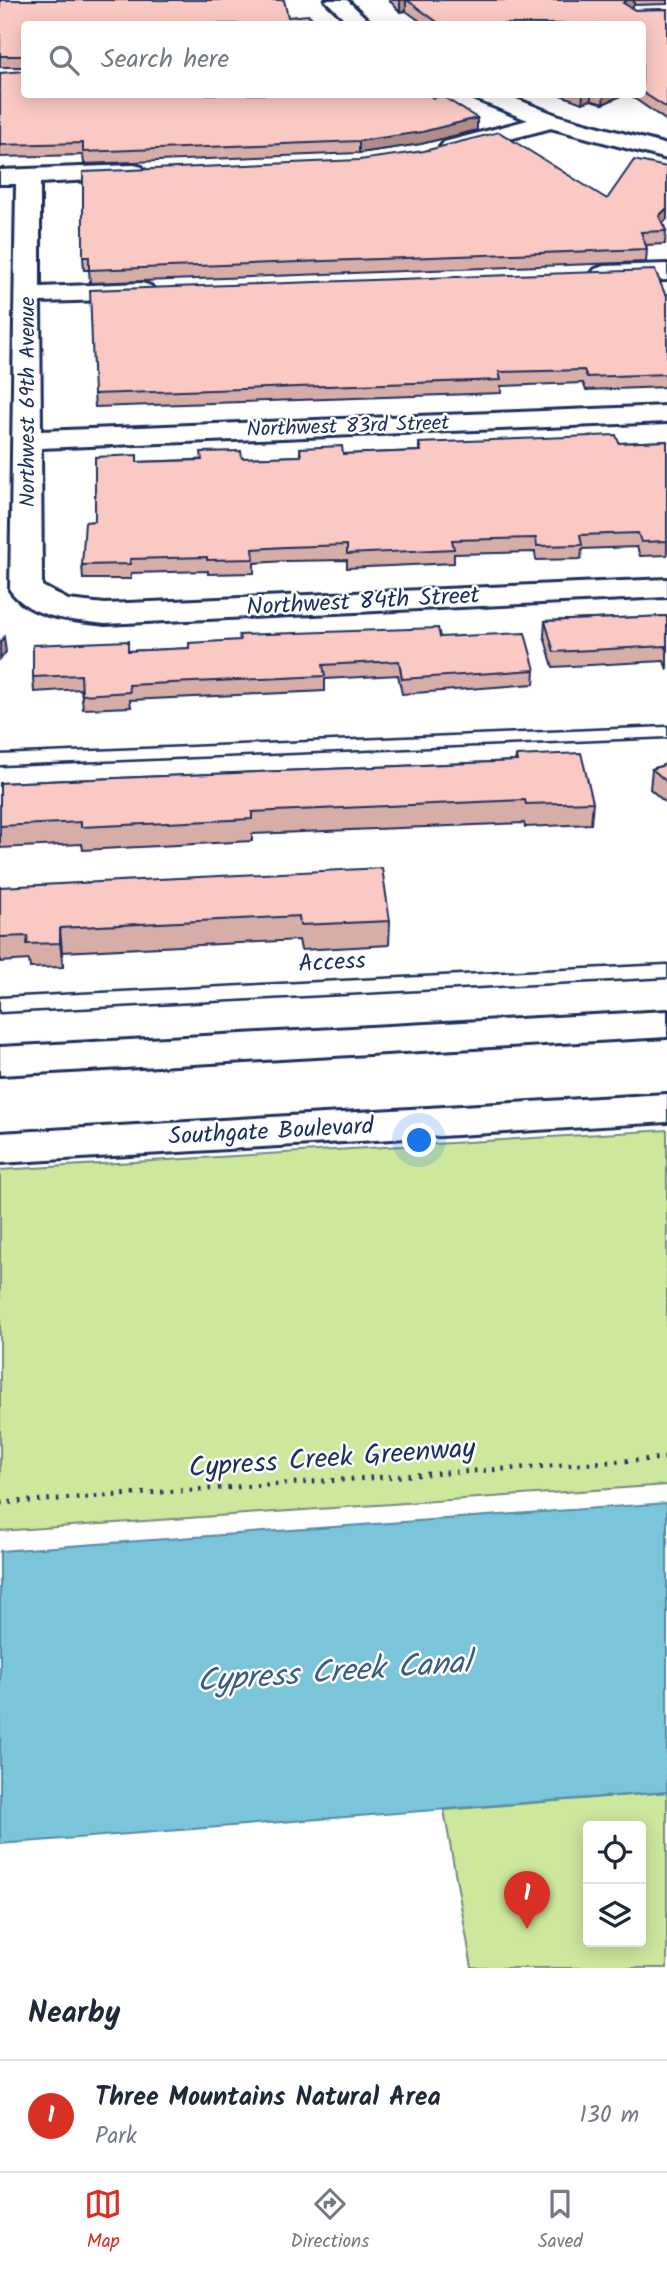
<!DOCTYPE html>
<html lang="en">
<head>
<meta charset="utf-8">
<style>
  body { margin:0; font-family:Kalam,sans-serif; background:#f2f2f3; color:#1f2937 }
  .controls { position:absolute; right:21px; bottom:21px; display:grid; overflow:hidden; border-radius:7px; box-shadow:0 4px 18px #0003 }
  .controls button { width:63px; height:63px; display:grid; place-items:center; padding:0; border:0; border-bottom:2px solid #e0e1e3; background:#fff; color:#1f2937; font:35px sans-serif }
  .you { position:absolute; left:420px; top:1141px; width:24px; height:24px; margin:-18px; border:5px solid #fff; border-radius:50%; background:#1a73e8; box-shadow:0 0 0 10px #1a73e833 }
  .badge { display:grid; place-items:center; width:46px; height:46px; border-radius:50%; background:#d93025; color:#fff; font-size:23px; font-weight:700 }
  .pin { position:absolute; translate:-50% -58px; filter:drop-shadow(0 2px 4px #0008) }
  .pin::after { content:''; position:absolute; top:37px; width:24px; height:21px; background:inherit; clip-path:polygon(0 0,100% 0,50% 100%) }
  .list { margin:0; padding:0; list-style:none }
  h2 { display:flex; justify-content:space-between; align-items:center; height:91px; margin:0; padding:0 28px; font-size:30px }
  h2 small { font-size:23px; font-weight:400; color:#747a83 }
  .list li { display:grid; grid-template-columns:46px 1fr auto; gap:21px; align-items:center; box-sizing:border-box; height:112px; padding:0 28px; border-top:2px solid #e0e1e3 }
  .list b { display:block; font-size:26px; white-space:nowrap }
  .list p { margin:0; font-size:23px; white-space:nowrap; color:#747a83 }
  .list em { font-size:23px; font-style:normal; color:#747a83 }
  .icon { flex:none; width:38px; height:38px; fill:none; stroke:currentColor; stroke-width:2; stroke-linecap:round; stroke-linejoin:round }
  .map { position:relative; flex:none; width:667px; height:1968px; overflow:hidden }
  .search { position:absolute; background:#fff; box-shadow:0 4px 18px #0003; left:21px; right:21px; top:21px; height:77px; display:flex; align-items:center; gap:18px; box-sizing:border-box; padding:0 24px; border-radius:7px; color:#747a83; font-size:26px }
  .sheet { height:203px; background:#fff }
  nav { display:flex; justify-content:space-around; align-items:center; box-sizing:border-box; height:98px; border-top:2px solid #e0e1e3; background:#fff; font-size:19px; color:#747a83 }
  nav a { display:grid; justify-items:center; gap:4px }
  nav .on { color:#d93025 }
  .map>svg:first-child { display:block }
  .green { fill:#cde79d; stroke:#748b7e; stroke-width:2; fill-rule:evenodd }
  .water { fill:#7ac5da; stroke:#5489a8; stroke-width:2 }
  .lines { fill:none; stroke-linecap:round; stroke-linejoin:round }
  .service-casing { stroke:#1b2f5e; stroke-width:5 }
  .minor-casing { stroke:#1b2f5e; stroke-width:6 }
  .tertiary-casing { stroke:#1b2f5e; stroke-width:6 }
  .secondary-casing { stroke:#1b2f5e; stroke-width:6 }
  .path { stroke:#1b2f5e; stroke-width:5; stroke-dasharray:2.5 7; stroke-linecap:butt }
  .service { fill:#fff; fill-rule:evenodd }
  .minor { fill:#fff; fill-rule:evenodd }
  .tertiary { fill:#fff; fill-rule:evenodd }
  .secondary { fill:#fff; fill-rule:evenodd }
  .wall { fill:#d7ada8; stroke:#1b2f5e; stroke-width:2 }
  .shaded-wall { fill:#af8d88; stroke:#1b2f5e; stroke-width:2 }
  .building { fill:#fac9c3; stroke:#1b2f5e; stroke-width:2 }
  .labels { text-anchor:middle; dominant-baseline:central; stroke-width:5; stroke-linejoin:round; paint-order:stroke }
  .far-street-label { font-size:21px; fill:#1b2f5e; stroke:#fff }
  .street-label { font-size:24px; fill:#1b2f5e; stroke:#fff }
  .near-street-label { font-size:28px; fill:#1b2f5e; stroke:#fff }
  .near-water-label { font-size:32px; font-style:italic; fill:#385c83; stroke:#fff }
</style>
</head>
<body>
<div class="map">
<svg width="667" height="1968" viewBox="0 0 667 1968">
  <rect width="100%" height="100%" fill="#fff"/>
  <filter id="ink" filterUnits="userSpaceOnUse"><feTurbulence type="fractalNoise" baseFrequency=".0143" numOctaves="2"/><feDisplacementMap in="SourceGraphic" scale="14" xChannelSelector="R" yChannelSelector="G"/><feConvolveMatrix kernelMatrix="1 2 1 2 8 2 1 2 1" color-interpolation-filters="sRGB"/></filter>
  <g filter="url(#ink)">
    <path class="green" d="M667,1130V1485L0,1531V1170Z
      M667,1792V1968H472L444,1810ZM588,1826H641V1942H588Z"/>
    <path class="water" d="M667,1503V1792L0,1844V1551Z"/>
    <g class="lines">
      <g class="service-casing">
        <path id="service" d="M667,727V737L0,765V755Z
          M667,965V977L0,1012V998Z"/>
      </g>
      <g class="minor-casing">
        <path id="minor" d="M551,114L559,116L562,121L559,126L452,154L444,152L440,147L444,142Z
          M134,165L142,167L146,172L142,177L40,183V287L142,283L151,286L155,291L151,296L142,299L40,302L41,431L667,406V422L41,448L42,586L68,600L105,604L667,579V597L105,624C74,620 30,619 10,590L16,184H0V170Z
          M667,264V280L604,282L595,279L591,274L595,269L604,266Z"/>
      </g>
      <g class="tertiary-casing">
        <path id="tertiary" d="M325,0H347L372,24H350Z
          M472,94H504L559,116L667,145V159L543,126L475,99Z"/>
      </g>
      <g class="secondary-casing">
        <path id="secondary" d="M667,1011V1037L0,1075V1047Z
          M667,1094V1122L0,1163V1133Z"/>
      </g>
      <path class="path" d="M0,1503L667,1458"/>
      <use href="#service" class="service"/>
      <use href="#minor" class="minor"/>
      <use href="#tertiary" class="tertiary"/>
      <use href="#secondary" class="secondary"/>
    </g>
    <path class="wall" d="M0,0L288,17L24,67H0Z
      M389,0H667V4L634,5L631,7L635,10L667,9V121L628,94H642V24H424L406,11L400,12Z
      M0,73L433,98L477,118V130L421,144L359,153L84,164L83,155L0,157Z
      M558,94H625L603,104L591,100L582,103Z
      M607,199L663,223L666,231L665,244L646,245L647,249L646,262L90,283L89,270H84L83,257Z
      M667,294V387L586,390L583,383L501,386V393L95,407L94,394Z
      M667,441V555L640,556L637,547L582,549L581,559L536,560L535,552L454,554V563L347,568V560L286,561L254,563V573L208,574V571L131,573V579H83L82,565L95,521L137,462L300,456V448L343,454L419,451V443H619Z
      M667,616V670L664,661L553,667L544,636L545,621Z
      M440,637L535,670L534,684L402,694L398,675L325,679V691L130,700L131,707L83,709L81,689L34,692L33,677L128,651Z
      M516,756L593,802L591,824L525,827L524,823L252,834V841L83,850L82,844L0,848V783L515,761Z
      M667,764V804L650,789L652,769Z
      M0,887L390,921L389,945L301,950L299,940L62,952L63,967L30,968L29,960L0,962Z"/>
    <path class="shaded-wall" d="M400,0H406V11L400,12Z
      M627,0H634V5L623,14V3Z
      M583,94H591V100L582,103Z
      M604,94H625L603,104Z
      M477,118V130L421,144L359,153V141Z
      M667,208V219L658,228L659,216Z
      M4,637L6,652L0,659V643Z
      M60,928L62,952L63,967L60,943Z"/>
    <path class="building" d="M0,0H284L288,17L309,15L318,24H24V56H0Z
      M407,0H627L623,3L635,10L667,9V108L642,92V24H440Z
      M24,71V94H428L433,98L442,96L477,118L422,132L359,141L83,152V143L0,145V73Z
      M499,132L607,199L634,160L667,167V208L659,216L666,231L641,232L647,249L89,270V257H83V172L359,160L424,151Z
      M655,270L665,294H667V374L587,377L584,370L499,372L501,380L94,394L90,290Z
      M616,435L619,443L667,441V541L641,542L638,533L580,535L582,545L537,546L536,538L452,540L454,549L347,554V545L285,547L253,549L254,559L207,560V557L130,559V564L82,565L85,522L95,521V457L137,455V462L202,460L201,452L241,451L242,458L301,456L300,448L342,446L343,454L421,451L419,443Z
      M667,616V651L665,646L554,652L545,621Z
      M438,628L440,637L525,633L535,670L402,679L399,661L323,665L325,676L129,685L130,692L82,695L81,675L33,677V645L128,641V651L189,648V643L240,640L239,635Z
      M581,753L593,802L526,804L525,800L252,812V819L81,827V822L0,826V783L517,761L516,756Z
      M667,764V782L652,769Z
      M382,868L390,921L300,925L299,916L60,928V943L27,944L28,936L0,937V887Z"/>
  </g>
  <g class="labels">
    <g class="far-street-label">
      <text transform="translate(28 402) rotate(-90)">Northwest 69th Avenue</text>
      <text transform="translate(348 427) rotate(-2)">Northwest 83rd Street</text>
    </g>
    <g class="street-label">
      <text transform="translate(363 602) rotate(-3)">Northwest 84th Street</text>
      <text transform="translate(332 963) rotate(-3)">Access</text>
      <text transform="translate(271 1132) rotate(-3)">Southgate Boulevard</text>
    </g>
    <g class="near-street-label">
      <text transform="translate(332 1459) rotate(-4)">Cypress Creek Greenway</text>
    </g>
    <g class="near-water-label">
      <text transform="translate(334 1673) rotate(-4)">Cypress Creek Canal</text>
    </g>
  </g>
</svg>
<div class="controls">
<button><svg class="icon" aria-label="locate" viewBox="0 0 24 24"><circle cx="12" cy="12" r="6"/><path d="M12 2v4M12 18v4M2 12h4M18 12h4"/></svg></button>
<button><svg class="icon" aria-label="layers" viewBox="0 0 24 24"><path d="M12 4l9 5-9 5-9-5zM3 14l9 5 9-5"/></svg></button>
</div>
<div class="you"></div>
<div class="pin badge" style="left:527px;top:1929px">1</div>
<div class="search"><svg class="icon" aria-label="search" viewBox="0 0 24 24"><circle cx="10" cy="10" r="6"/><path d="M15 15l6 6"/></svg>Search here</div>
</div>
<section class="sheet">
<h2>Nearby<small></small></h2>
<ul class="list">
<li><span class="badge">1</span><div><b>Three Mountains Natural Area</b><p>Park</p></div><em>130 m</em></li>
</ul>
</section>
<nav>
<a class="on"><svg class="icon" aria-label="map" viewBox="0 0 24 24"><path d="M3 6l6-2 6 2 6-2v14l-6 2-6-2-6 2zM9 4v14M15 6v14"/></svg>Map</a>
<a><svg class="icon" aria-label="directions" viewBox="0 0 24 24"><path d="M12 3l9 9-9 9-9-9zM9 14v-3h6M13 9l2 2-2 2"/></svg>Directions</a>
<a><svg class="icon" aria-label="saved" viewBox="0 0 24 24"><path d="M7 4h10v16l-5-4-5 4z"/></svg>Saved</a>
</nav>
</body>
</html>
